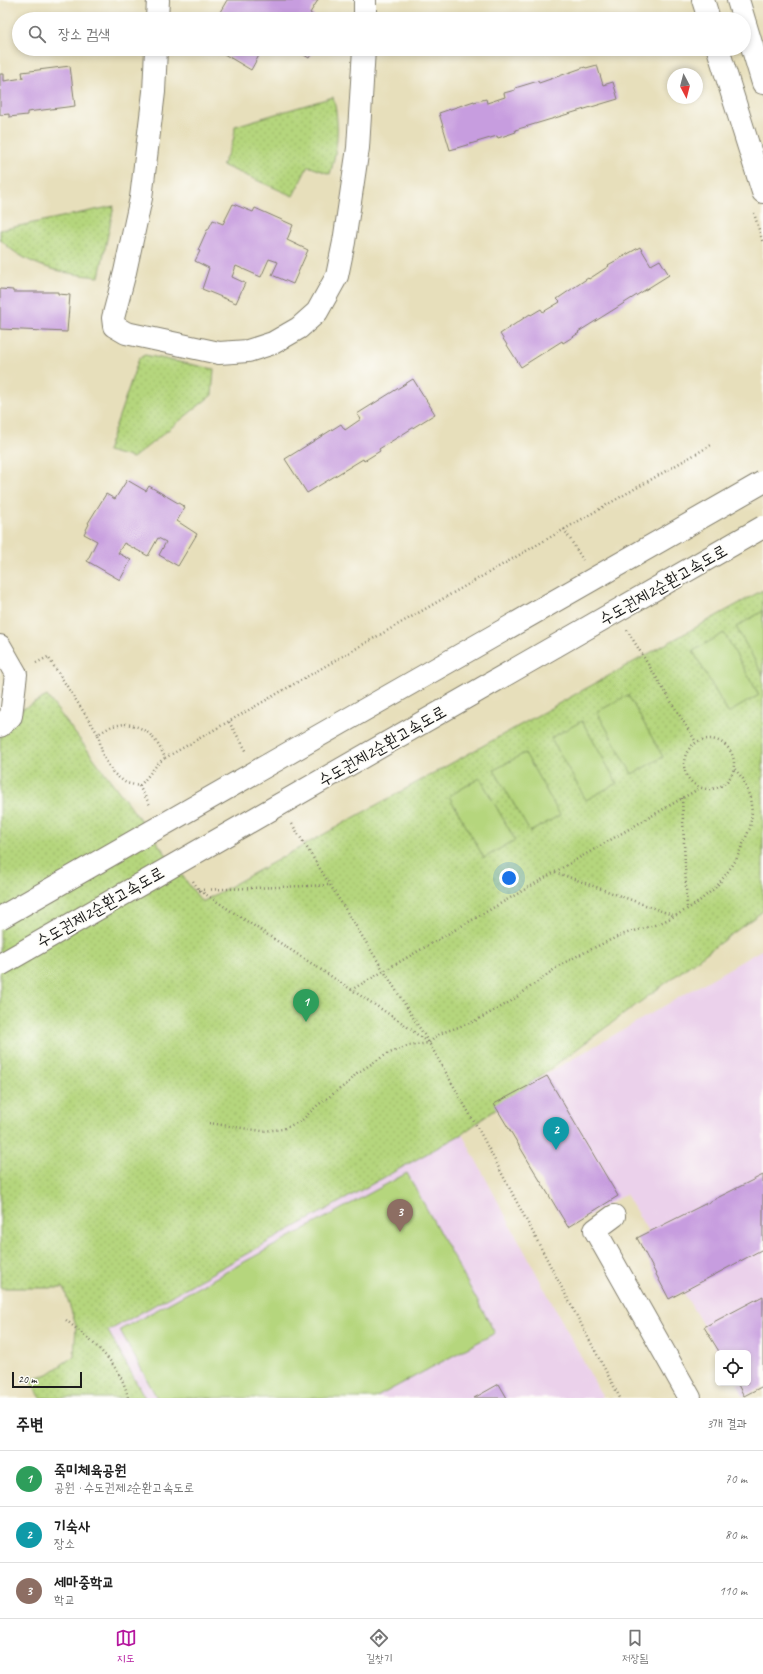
<!DOCTYPE html>
<html lang="ko">
<head>
<meta charset="utf-8">
<style>
  body { margin:0; font-family:Caveat,"Poor Story",sans-serif; background:#f2f2f2; color:#222 }
  .controls { position:absolute; right:12px; bottom:12px; display:grid; overflow:hidden; border-radius:6px; box-shadow:0 2px 6px #0003 }
  .controls button { width:36px; height:36px; display:grid; place-items:center; padding:0; border:0; border-bottom:1px solid #e0e0e0; background:#fff; color:#222; font:20px sans-serif }
  .compass { position:absolute; left:667px; top:68px; width:36px; height:36px; border-radius:50%; background:#fff; box-shadow:0 2px 6px #0003; rotate:173deg }
  .scale { position:absolute; left:12px; bottom:10px; width:70px; box-sizing:border-box; padding-left:4px; border:2px solid #1c1c1c; border-top:0; font-size:11px; line-height:14px; white-space:nowrap; color:#1c1c1c; -webkit-text-stroke:3px #fdfcf7; paint-order:stroke }
  .you { position:absolute; left:509px; top:878px; width:14px; height:14px; margin:-10px; border:3px solid #fff; border-radius:50%; background:#1a73e8; box-shadow:0 0 0 6px #1a73e833 }
  .badge { display:grid; place-items:center; width:26px; height:26px; border-radius:50%; background:#b5179e; color:#fff; font-size:13px; font-weight:700 }
  .pin { position:absolute; translate:-50% -33px; filter:drop-shadow(0 1px 2px #0008) }
  .pin::after { content:''; position:absolute; top:21px; width:14px; height:12px; background:inherit; clip-path:polygon(0 0,100% 0,50% 100%) }
  .list { margin:0; padding:0; list-style:none }
  h2 { display:flex; justify-content:space-between; align-items:center; height:52px; margin:0; padding:0 16px; font-size:17px }
  h2 small { font-size:13px; font-weight:400; color:#767676 }
  .list li { display:grid; grid-template-columns:26px 1fr auto; gap:12px; align-items:center; box-sizing:border-box; height:56px; padding:0 16px; border-top:1px solid #e0e0e0 }
  .list b { display:block; font-size:15px; white-space:nowrap }
  .list p { margin:0; font-size:13px; white-space:nowrap; color:#767676 }
  .list em { font-size:13px; font-style:normal; color:#767676 }
  .icon { flex:none; width:22px; height:22px; fill:none; stroke:currentColor; stroke-width:2; stroke-linecap:round; stroke-linejoin:round }
  .map { position:relative; flex:none; width:763px; height:1398px; overflow:hidden }
  .search { position:absolute; background:#fff; box-shadow:0 2px 6px #0003; left:12px; right:12px; top:12px; height:44px; display:flex; align-items:center; gap:10px; box-sizing:border-box; padding:0 14px; border-radius:22px; color:#767676; font-size:15px }
  .sheet { height:220px; background:#fff }
  nav { display:flex; justify-content:space-around; align-items:center; box-sizing:border-box; height:56px; border-top:1px solid #e0e0e0; background:#fff; font-size:11px; color:#767676 }
  nav a { display:grid; justify-items:center; gap:2px }
  nav .on { color:#b5179e }
  .map>svg:first-child { display:block }
  .built { fill:#ebd1eb }
  .park { fill:url(#park-dots); stroke:#68794c }
  .pitch { fill:#b5d67d; stroke:#68794c }
  .building { fill:#c79ddf }
  .lines { fill:none; stroke-linecap:round; stroke-linejoin:round }
  .minor-casing { stroke:#827e6c; stroke-width:24 }
  .major-casing { stroke:#827e6c; stroke-width:24 }
  .path { stroke:#827e6c; stroke-width:2.5; stroke-dasharray:1 3; stroke-linecap:butt }
  .minor { stroke:#fff; stroke-width:22 }
  .major { stroke:#fff; stroke-width:22 }
  .highway-bridge-casing { stroke:#827e6c; stroke-width:24; stroke-linecap:butt }
  .highway-bridge { stroke:#fff; stroke-width:22 }
  .labels { text-anchor:middle; dominant-baseline:central; stroke-width:3.5; stroke-linejoin:round; paint-order:stroke }
  .street-label { font-size:17px; fill:#1c1c1c; stroke:#fdfcf7 }
</style>
</head>
<body>
<div class="map">
<svg width="763" height="1398" viewBox="0 0 763 1398">
  <defs>
    <pattern id="park-dots" width="8" height="8" patternUnits="userSpaceOnUse"><rect width="8" height="8" fill="#b5d67d"/><path d="M2 2h.1M6 6h.1" fill="none" stroke="#9bb76b" stroke-width="1.8" stroke-linecap="round"/></pattern>
  </defs>
  <rect width="100%" height="100%" fill="#fdfcf7"/>
  <filter id="ink" filterUnits="userSpaceOnUse"><feTurbulence type="fractalNoise" baseFrequency=".025" numOctaves="2"/><feDisplacementMap in="SourceGraphic" scale="8" xChannelSelector="R" yChannelSelector="G"/><feConvolveMatrix kernelMatrix="1 2 1 2 8 2 1 2 1" color-interpolation-filters="sRGB"/></filter>
  <filter id="wash" filterUnits="userSpaceOnUse"><feTurbulence type="fractalNoise" baseFrequency=".012" numOctaves="4" result="noise"/><feDisplacementMap in="SourceGraphic" scale="16" xChannelSelector="R" yChannelSelector="G"/><feGaussianBlur stdDeviation="0.9" result="paint"/><feColorMatrix in="noise" values="0 0 0 0 0 0 0 0 0 0 0 0 0 0 0 0 0 1.4 0 .05"/><feComposite in="paint" operator="in"/></filter>
  <g filter="url(#wash)">
    <rect width="100%" height="100%" fill="#e7dfbb"/>
    <path class="built" d="M763,949V1387L744,1396L737,1383H748V1353H719L626,1194L568,1227L494,1104Z
      M462,1134L603,1398H145L108,1331Z"/>
    <path class="park" d="M333,97C340,123 338,148 330,174L308,166L293,196L222,165C229,152 235,141 235,126Z
      M114,206L99,277C63,274 25,266 0,239V230Z
      M145,355L214,369L212,395L133,458L107,451L139,358Z
      M763,590V911L462,1134L108,1331L145,1398H41L29,1379L48,1374L74,1356L76,1326L64,1288H0V721L47,696L202,902Z"/>
    <path class="pitch" d="M763,611V675L736,627Z
      M724,633L759,695L728,713L693,651Z
      M628,695L663,757L632,774L597,712Z
      M582,721L617,783L586,800L551,738Z
      M525,753L560,815L530,832L494,770Z
      M480,778L515,840L484,858L449,796Z
      M407,1173L495,1333L375,1398H157L120,1330Z"/>
    <g id="blocks">
      <path class="building" d="M227,0H318L310,13L318,19H218L222,13L220,12Z
        M220,49H260L262,50L251,70L219,51Z
        M294,49H315L309,58Z
        M597,65L603,85L613,82L618,99L515,130L516,132L498,138L497,136L450,150L439,113L474,101V102L486,99L487,103L505,97L504,93L515,90V88L538,81L539,83L585,67L586,68Z
        M70,66L75,106L27,112V115L9,117V114L0,115V74H4V81L23,78L22,72Z
        M233,204L253,212L255,208L293,225L287,240L308,250L293,284L272,275L278,262L269,259L261,277L236,266L232,277L245,283L236,303L202,289L209,268L195,261L200,251L198,250L207,230H208L213,220L223,224Z
        M640,247L651,265L660,260L669,275L578,332L579,333L563,343L562,341L521,367L500,334L530,314L531,315L541,309L543,312L560,302L557,299L588,278L589,279L609,266L608,265Z
        M0,289L13,290V292H58V294L70,295L67,332L0,329Z
        M413,379L435,414L379,449L380,451L364,461L363,459L307,493L285,459L341,424L345,430L361,419L357,414Z
        M127,480L146,491L149,486L185,507L177,521L197,534L178,566L159,555L166,542L158,538L148,556L124,543L118,553L131,560L120,580L87,561L97,541L84,534L89,524L88,523L106,494L115,499Z
        M547,1076L618,1196L568,1227L494,1104Z
        M763,1175V1249L669,1299L637,1238Z
        M763,1296V1386L744,1396L737,1383H748V1353H720L704,1327Z
        M499,1384L507,1398H474Z"/>
    </g>
  </g>
  <g filter="url(#ink)">
    <use href="#blocks" fill-opacity="0" stroke="#827e6c" stroke-width="1"/>
    <g class="lines">
      <g class="minor-casing">
        <path id="minor" d="M365,0V19
          M157,19L158,0
          M156,49L154,92L141,198L125,272L113,318L114,326L126,333L219,353L248,351L273,343L299,328L317,312L337,276L344,242L358,148L364,49
          M0,646L16,674L11,716L0,726
          M614,1216L595,1230L690,1398"/>
      </g>
      <g class="major-casing">
        <path id="major" d="M703,0L709,19
          M738,0L763,83
          M718,49L763,192"/>
      </g>
      <path class="path" d="M754,213L763,243
        M564,529L583,560
        M627,630L696,742
        M36,663L48,657L98,734
        M229,722L247,752
        M125,724C146,726 157,739 165,758C154,765 149,777 139,786L126,783L113,773L103,756L98,734L112,726Z
        M684 764a25 25 0 1 1 50 0a25 25 0 1 1-50 0Z
        M165,758L713,444
        M139,786L150,805
        M682,798L687,909
        M292,824L429,1043L481,1134L620,1398
        M555,872L675,916
        M193,881L199,890L401,1022L427,1042
        M199,890L330,885
        M351,990L700,788
        M209,1123L262,1131L283,1129L301,1121L318,1105L348,1083L357,1073L387,1054L408,1046L429,1043L439,1034L475,1021L510,1002L560,965L581,954L621,935L658,924L675,916L696,904L716,887L727,873L736,860L750,828L752,812L750,798L743,779L734,768
        M66,1320C92,1342 121,1363 128,1398"/>
      <use href="#minor" class="minor"/>
      <use href="#major" class="major"/>
      <g class="highway-bridge-casing">
        <path id="highway-bridge" d="M0,918L763,482
          M0,965L763,527"/>
      </g>
      <use href="#highway-bridge" class="highway-bridge"/>
    </g>
  </g>
  <g class="labels">
    <g class="street-label">
      <text transform="translate(663 585) rotate(-30)">수도권제2순환고속도로</text>
      <text transform="translate(382 746) rotate(-30)">수도권제2순환고속도로</text>
      <text transform="translate(100 907) rotate(-30)">수도권제2순환고속도로</text>
    </g>
  </g>
</svg>
<div class="controls">
<button><svg class="icon" aria-label="locate" viewBox="0 0 24 24"><circle cx="12" cy="12" r="6"/><path d="M12 2v4M12 18v4M2 12h4M18 12h4"/></svg></button>
</div>
<svg class="compass" viewBox="-18 -18 36 36"><path d="M0-13l5 13h-10z" fill="#e53935"/><path d="M0 13l5-13h-10z" fill="#767676"/></svg>
<div class="scale">20 m</div>
<div class="you"></div>
<div class="pin badge" style="left:306px;top:1022px;background:#2e9e5b">1</div>
<div class="pin badge" style="left:556px;top:1150px;background:#0f9aa8">2</div>
<div class="pin badge" style="left:400px;top:1232px;background:#8d6e63">3</div>
<div class="search"><svg class="icon" aria-label="search" viewBox="0 0 24 24"><circle cx="10" cy="10" r="6"/><path d="M15 15l6 6"/></svg>장소 검색</div>
</div>
<section class="sheet">
<h2>주변<small>3개 결과</small></h2>
<ul class="list">
<li><span class="badge" style="background:#2e9e5b">1</span><div><b>죽미체육공원</b><p>공원 · 수도권제2순환고속도로</p></div><em>70 m</em></li>
<li><span class="badge" style="background:#0f9aa8">2</span><div><b>기숙사</b><p>장소</p></div><em>80 m</em></li>
<li><span class="badge" style="background:#8d6e63">3</span><div><b>세마중학교</b><p>학교</p></div><em>110 m</em></li>
</ul>
</section>
<nav>
<a class="on"><svg class="icon" aria-label="map" viewBox="0 0 24 24"><path d="M3 6l6-2 6 2 6-2v14l-6 2-6-2-6 2zM9 4v14M15 6v14"/></svg>지도</a>
<a><svg class="icon" aria-label="directions" viewBox="0 0 24 24"><path d="M12 3l9 9-9 9-9-9zM9 14v-3h6M13 9l2 2-2 2"/></svg>길찾기</a>
<a><svg class="icon" aria-label="saved" viewBox="0 0 24 24"><path d="M7 4h10v16l-5-4-5 4z"/></svg>저장됨</a>
</nav>
</body>
</html>
